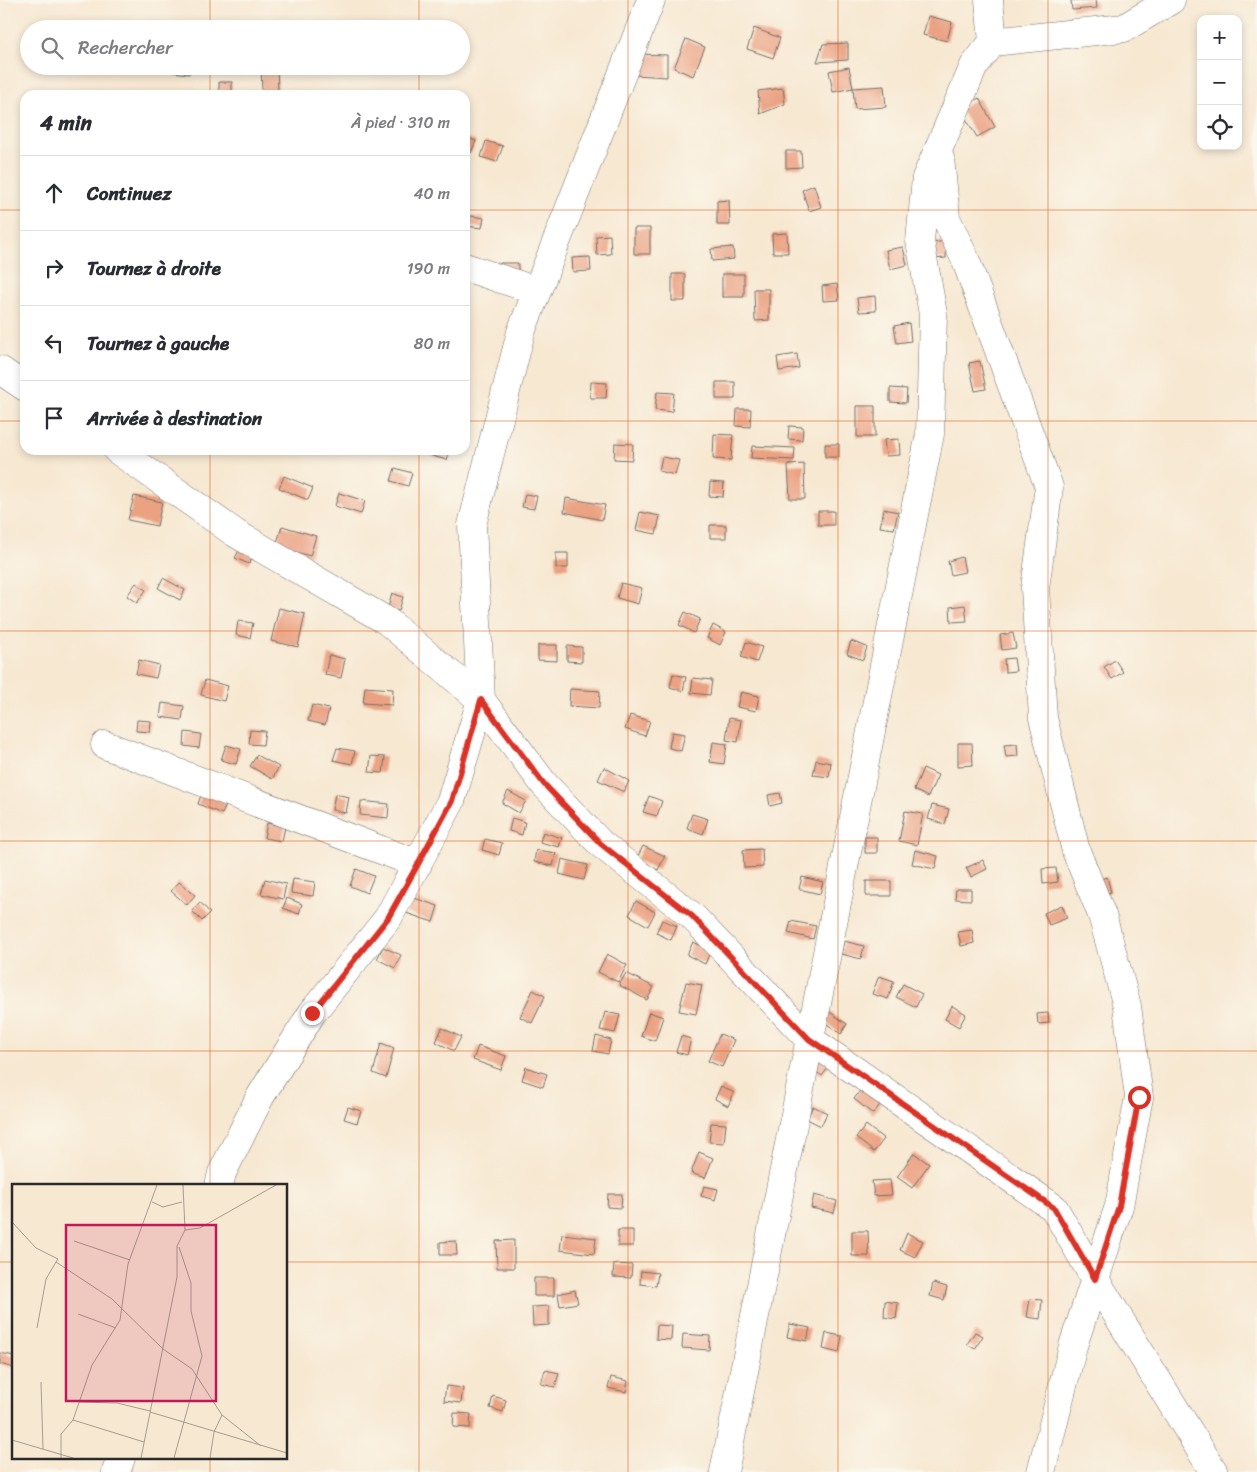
<!DOCTYPE html>
<html lang="fr">
<head>
<meta charset="utf-8">
<style>
  body { margin:0; font-family:Sriracha,sans-serif; background:#f7f7f7; color:#2b2b33 }
  .controls { position:absolute; right:15px; top:15px; display:grid; overflow:hidden; border-radius:10px; box-shadow:0 2px 8px #0003 }
  .controls button { width:45px; height:45px; display:grid; place-items:center; padding:0; border:0; border-bottom:1px solid #e1e1e2; background:#fff; color:#2b2b33; font:25px sans-serif }
  .stop { position:absolute; width:15px; height:15px; margin:-11px; border:4px solid #d93025; border-radius:50%; background:#fff }
  .stop.end { background:#d93025; border-color:#fff; box-shadow:0 1px 5px #0008 }
  .list { margin:0; padding:0; list-style:none }
  h2 { display:flex; justify-content:space-between; align-items:center; height:65px; margin:0; padding:0 20px; font-size:21px }
  h2 small { font-size:16px; font-weight:400; color:#7c7c81 }
  .list li { display:grid; grid-template-columns:32px 1fr auto; gap:15px; align-items:center; box-sizing:border-box; height:75px; padding:0 20px; border-top:1px solid #e1e1e2 }
  .list b { display:block; font-size:19px; white-space:nowrap }
  .list em { font-size:16px; font-style:normal; color:#7c7c81 }
  .icon { flex:none; width:28px; height:28px; fill:none; stroke:currentColor; stroke-width:2; stroke-linecap:round; stroke-linejoin:round }
  .map { position:relative; flex:none; width:1257px; height:1472px; overflow:hidden }
  .search { position:absolute; background:#fff; box-shadow:0 2px 8px #0003; left:20px; top:20px; width:450px; height:55px; display:flex; align-items:center; gap:12px; box-sizing:border-box; padding:0 18px; border-radius:28px; color:#7c7c81; font-size:19px }
  .panel { position:absolute; background:#fff; box-shadow:0 2px 8px #0003; left:20px; top:90px; width:450px; height:365px; border-radius:15px }
  .map>svg:first-child { display:block }
  .building { fill:#eba283 }
  .lines { fill:none; stroke-linecap:round; stroke-linejoin:round }
  .street-casing { stroke:#726d65; stroke-width:29 }
  .street { stroke:#fff; stroke-width:28 }
  .route { stroke:#d93025; stroke-width:6 }
  .grid { fill:none; stroke:#df570e; stroke-width:1; stroke-opacity:0.55 }
  .inset-road { fill:none; stroke:#a59c8f; stroke-width:1 }
  .view { fill:#c2185b; fill-opacity:0.15; stroke:#c2185b; stroke-width:2.5 }
  .inset-edge { fill:none; stroke:#2b2b2b; stroke-width:2.5 }
</style>
</head>
<body>
<div class="map">
<svg width="1257" height="1472" viewBox="0 0 1257 1472">
  <rect width="100%" height="100%" fill="#fbf7ec"/>
  <filter id="ink" filterUnits="userSpaceOnUse"><feTurbulence type="fractalNoise" baseFrequency=".02" numOctaves="2"/><feDisplacementMap in="SourceGraphic" scale="10" xChannelSelector="R" yChannelSelector="G"/><feConvolveMatrix kernelMatrix="1 2 1 2 8 2 1 2 1" color-interpolation-filters="sRGB"/></filter>
  <filter id="wash" filterUnits="userSpaceOnUse"><feTurbulence type="fractalNoise" baseFrequency=".0096" numOctaves="4" result="noise"/><feDisplacementMap in="SourceGraphic" scale="20" xChannelSelector="R" yChannelSelector="G"/><feGaussianBlur stdDeviation="1.12" result="paint"/><feColorMatrix in="noise" values="0 0 0 0 0 0 0 0 0 0 0 0 0 0 0 0 0 1.4 0 .05"/><feComposite in="paint" operator="in"/></filter>
  <g filter="url(#wash)">
    <rect width="100%" height="100%" fill="#f7e8d2"/>
    <g id="blocks">
      <path class="building" d="M1071,0H1096L1097,8L1072,10Z
        M928,16L952,22L947,41L923,35Z
        M754,28L780,38L773,58L747,49Z
        M686,39L705,47L693,76L674,68Z
        M848,43V60L817,62L823,44Z
        M636,54L667,55V77L635,75Z
        M173,66H190L189,74L172,72Z
        M261,66H277L278,90L262,91Z
        M849,67L853,88L833,92L829,71Z
        M219,82H232V95H219Z
        M884,86L886,107L855,109L853,88Z
        M783,88L785,104L760,114L758,91Z
        M979,98L995,127L977,137L960,109Z
        M465,137L476,141L471,153L465,151Z
        M486,141L503,146L497,162L481,157Z
        M786,151H801L802,167L786,168Z
        M814,185L821,207L809,211L802,190Z
        M729,200L730,225H717V201Z
        M465,215L484,218L482,228L465,226Z
        M634,228H650V254H634Z
        M787,233L788,253H773L772,234Z
        M610,235L611,254L597,255L596,236Z
        M946,241V258L931,259V243Z
        M733,247L734,259L712,261L711,249Z
        M903,247L907,265L890,269L886,250Z
        M590,257L591,271L573,272L572,258Z
        M500,263H518V277H500Z
        M672,274H685V301H672Z
        M722,274H744V297H722Z
        M837,284L839,300L823,301L822,286Z
        M754,289H769V320L755,321Z
        M875,296L876,311L859,312L857,298Z
        M909,323L911,341L897,343L894,326Z
        M797,354L799,368L779,371L777,357Z
        M980,361L986,389L975,391L969,363Z
        M591,382L607,383L606,398H590Z
        M716,382H735V399H716Z
        M890,388L907,389L906,403L890,402Z
        M657,392L674,393L672,412L655,410Z
        M857,406H875V437H857Z
        M737,409H751L750,427L736,426Z
        M789,426L803,427L802,440L788,439Z
        M714,434L733,435L731,460L713,459Z
        M899,439L900,455L886,456L884,440Z
        M615,443L633,444L632,460L614,459Z
        M825,444H839V457H825Z
        M752,446L795,448L794,460L751,458Z
        M433,450H450L447,460L432,456Z
        M662,457L679,460L675,475L659,471Z
        M804,464L805,499H790L788,465Z
        M395,468L412,473L408,486L391,481Z
        M284,476L313,488L308,500L279,488Z
        M710,482L724,483L723,497L709,496Z
        M339,493L365,501L361,514L335,506Z
        M525,494L537,496L534,509L522,507Z
        M134,496L162,502L157,526L128,520Z
        M566,498L605,505L602,520L564,512Z
        M884,509L898,512L894,529L880,527Z
        M818,511H834V525H818Z
        M640,512L660,516L656,534L636,530Z
        M710,525H726V538H710Z
        M282,526L316,536L310,556L276,546Z
        M242,545L255,552L249,564L235,558Z
        M556,553H568V568H556Z
        M962,557L965,572L951,575L948,561Z
        M163,578L185,590L180,600L158,588Z
        M136,583L146,590L137,603L127,596Z
        M621,583L642,588L638,604L617,598Z
        M392,593L403,597L399,611L388,608Z
        M965,605L967,621L951,622L950,607Z
        M279,608L305,614L298,647L271,641Z
        M685,612L700,619L694,633L679,625Z
        M238,621L253,623L250,638L236,635Z
        M713,625L726,632L720,645L707,638Z
        M1013,633L1016,648L1002,650L1000,635Z
        M851,641L867,647L863,660L847,654Z
        M746,642L762,647L757,662L741,657Z
        M538,645H557V661L538,660Z
        M567,646L582,647V662L567,661Z
        M329,655L345,659L341,678L325,675Z
        M1014,658L1016,671L1005,672L1004,659Z
        M139,660L159,665L156,678L136,674Z
        M1115,660L1123,672L1112,679L1104,667Z
        M673,674L686,677L683,691L670,687Z
        M693,678L712,680L710,695L691,693Z
        M205,680L228,686L224,701L201,695Z
        M365,687L393,689L392,705L363,703Z
        M570,689L600,691L599,708L569,706Z
        M741,692L759,696L756,711L737,707Z
        M162,703L184,706L182,720L160,717Z
        M312,705L329,709L325,725L308,721Z
        M630,715L650,721L645,736L625,729Z
        M729,718L741,720L738,742L726,740Z
        M137,720L151,721L150,732L136,731Z
        M250,730L265,731L263,745L249,744Z
        M185,732L201,734L199,748L184,746Z
        M672,732L685,734L681,751L669,748Z
        M713,742L727,744L724,764L710,762Z
        M958,743H972L973,765L958,766Z
        M1017,744L1018,756L1006,757L1004,745Z
        M226,745L241,749L236,764L221,760Z
        M337,748L355,751L352,764L333,760Z
        M257,755L279,767L272,779L250,766Z
        M371,756L385,757L383,773L369,772Z
        M816,760L831,763L829,777L813,775Z
        M604,767L629,781L624,792L598,780Z
        M923,768L938,775L928,797L914,790Z
        M508,791L526,801L519,813L502,803Z
        M202,792L227,803L222,814L198,804Z
        M780,793L782,803L770,806L768,795Z
        M335,794L349,797L346,813L332,810Z
        M649,796L662,801L657,816L643,812Z
        M361,801L389,804L388,818L360,815Z
        M932,805L949,809L945,824L928,819Z
        M905,811L923,814L917,845L899,841Z
        M692,814L708,819L703,834L687,828Z
        M512,818L525,822L522,835L509,831Z
        M267,823L285,827L282,841L264,838Z
        M543,832L562,838L559,847L540,842Z
        M865,837H877V853H865Z
        M485,839L502,843L499,855L482,850Z
        M643,846L665,856L658,870L636,860Z
        M762,849L763,867L744,868L743,850Z
        M536,850L556,853L553,866L534,862Z
        M915,850L938,856L935,869L912,864Z
        M562,859L588,865L584,880L559,874Z
        M983,860L987,869L971,877L966,868Z
        M1056,868L1058,882L1043,884L1042,869Z
        M356,869L374,876L367,893L350,886Z
        M802,877L823,882L820,894L799,889Z
        M1107,877L1111,892L1098,896L1093,881Z
        M265,879L286,884L283,899L261,894Z
        M293,879L315,882L313,896L291,893Z
        M866,881H891V896H866Z
        M179,882L195,895L187,905L171,891Z
        M956,889H971V900L955,899Z
        M411,897L438,906L433,922L406,913Z
        M287,898L302,904L299,914L283,908Z
        M636,901L655,912L648,926L629,915Z
        M200,902L210,913L202,921L192,911Z
        M1062,905L1067,918L1049,925L1044,913Z
        M662,920L677,926L671,940L656,933Z
        M791,921L816,926L813,939L788,933Z
        M972,930L974,943L961,946L958,932Z
        M844,941L864,946L861,959L841,954Z
        M693,942L711,950L705,964L687,955Z
        M383,947L401,955L395,968L377,959Z
        M607,954L627,965L618,982L598,972Z
        M626,973L654,987L647,1000L619,985Z
        M879,976L894,981L888,999L872,994Z
        M686,982L702,985L696,1014L679,1011Z
        M903,984L922,994L916,1007L896,997Z
        M533,990L545,996L532,1023L520,1017Z
        M952,1006L966,1014L959,1027L945,1019Z
        M827,1010L847,1024L841,1034L820,1019Z
        M605,1012L620,1015L615,1033L600,1030Z
        M649,1012L663,1017L655,1041L641,1036Z
        M1048,1013L1049,1023L1038,1024L1037,1014Z
        M442,1028L461,1037L454,1051L436,1042Z
        M720,1034L734,1040L722,1067L708,1061Z
        M596,1036L611,1040L608,1054L593,1051Z
        M681,1036L691,1039L687,1055L676,1052Z
        M381,1043L394,1048L386,1078L373,1073Z
        M478,1046L506,1056L501,1070L473,1060Z
        M815,1055L830,1065L822,1076L808,1065Z
        M526,1067L547,1074L543,1087L522,1080Z
        M721,1086L734,1093L728,1106L715,1099Z
        M862,1088L882,1102L873,1114L854,1099Z
        M813,1106L827,1113L821,1126L807,1119Z
        M348,1107L361,1111L357,1123L344,1119Z
        M711,1123L726,1124L724,1143L709,1142Z
        M866,1125L884,1139L874,1152L856,1138Z
        M699,1152L713,1158L705,1178L691,1173Z
        M914,1153L929,1164L912,1188L897,1177Z
        M890,1180L892,1195L874,1196L872,1181Z
        M704,1186L718,1189L715,1200L701,1196Z
        M608,1194H622L621,1208L607,1207Z
        M814,1195L837,1201L834,1213L811,1208Z
        M618,1230H633V1246H618Z
        M852,1231H868L869,1256H852Z
        M907,1233L923,1241L915,1257L900,1250Z
        M562,1234L596,1238L594,1254L560,1250Z
        M514,1240V1268H497L496,1241Z
        M456,1241L457,1255H440V1242Z
        M614,1264L632,1265L631,1278L613,1277Z
        M641,1271L658,1273L656,1286L640,1284Z
        M534,1278H554V1296H534Z
        M933,1283L947,1287L944,1300L930,1296Z
        M575,1290L578,1303L560,1306L558,1294Z
        M1030,1299L1042,1300L1040,1319L1027,1317Z
        M885,1301L898,1303L896,1319L884,1317Z
        M549,1306V1325L533,1326L532,1307Z
        M790,1324L810,1328L807,1341L787,1337Z
        M657,1325L672,1326L671,1340L656,1339Z
        M975,1332L983,1336L975,1349L967,1344Z
        M826,1333L842,1336L839,1353L823,1349Z
        M683,1334L710,1336L709,1350L682,1348Z
        M0,1353L14,1356V1368L0,1364Z
        M545,1370L559,1373L555,1387L541,1384Z
        M611,1377L628,1381L626,1392L608,1388Z
        M446,1386L463,1388L461,1403L444,1401Z
        M493,1396L506,1400L503,1412L490,1408Z
        M454,1413L471,1414L470,1428L453,1427Z"/>
    </g>
  </g>
  <g filter="url(#ink)">
    <use href="#blocks" fill-opacity="0" stroke="#726d65" stroke-width="1"/>
    <g class="lines">
      <g class="street-casing">
        <path id="street" d="M993,42L1124,28L1171,0
          M940,158L946,218L966,261L1049,487L1035,588L1043,718L1076,851L1102,915L1127,1006L1139,1097L1119,1206L1073,1346L1041,1472
          M465,267L537,291
          M0,370L25,387
          M117,450L235,533L387,621L481,700L544,784L601,844L692,916L809,1039L1054,1208L1095,1279L1214,1472
          M105,745L418,864
          M219,1186L222,1173L260,1097L312,1013L388,918L451,801L481,700L472,525L521,332L651,0
          M116,1472L121,1458
          M724,1472L930,434L933,314L920,241L926,178L974,66L993,42L989,0"/>
      </g>
      <use href="#street" class="street"/>
    </g>
  </g>
  <g class="lines" filter="url(#ink)">
    <path class="route" d="M312,1013L388,918L418,864L452,801L481,700L544,784L601,844L692,916L809,1039L1054,1208L1095,1279L1119,1206L1139,1097"/>
  </g>
  <path class="grid" d="M210,0V29M419,0V29M628,0V1472M838,0V1472M1048,0V1472M210,66V95M419,66V95M0,210H25M465,210H1257M0,421H25M465,421H1257M210,450V1186M419,450V1472M0,631H1257M0,841H1257M0,1051H1257M0,1262H14M286,1262H1257M210,1458V1472"/>
  <g transform="translate(12 1184)">
    <rect width="275" height="275" fill="#f7e8d2"/>
    <path class="inset-road" d="M140,18L151,23L170,18M0,38L24,64L46,75L44,78L100,115L151,165L180,185L210,231L249,262M173,46L188,44L264,1M62,57L118,76M66,130L104,144M25,144L34,95L44,78M29,198L31,265M67,218L105,219L138,227M138,228L275,269M61,236L132,258M0,256L61,274M49,274V250L61,236L80,181L108,136L116,80L145,1M129,274L165,93V62L173,46L171,1M162,274L190,172L179,127V99L167,63M198,274L202,248L210,231"/>
    <path class="view" d="M54,41H204V217H54Z"/>
    <rect width="275" height="275" class="inset-edge"/>
  </g>
</svg>
<div class="controls">
<button>+</button>
<button>−</button>
<button><svg class="icon" aria-label="locate" viewBox="0 0 24 24"><circle cx="12" cy="12" r="6"/><path d="M12 2v4M12 18v4M2 12h4M18 12h4"/></svg></button>
</div>
<div class="stop" style="left:1139px;top:1097px"></div>
<div class="stop end" style="left:312px;top:1013px"></div>
<div class="search"><svg class="icon" aria-label="search" viewBox="0 0 24 24"><circle cx="10" cy="10" r="6"/><path d="M15 15l6 6"/></svg>Rechercher</div>
<section class="panel">
<h2>4 min<small>À pied · 310 m</small></h2>
<ul class="list">
<li><svg class="icon" aria-label="ahead" viewBox="0 0 24 24"><path d="M12 20V5M6 11l6-6 6 6"/></svg><div><b>Continuez</b></div><em>40 m</em></li>
<li><svg class="icon" aria-label="right" viewBox="0 0 24 24"><path d="M7 20v-9h11M14 6l5 5-5 5"/></svg><div><b>Tournez à droite</b></div><em>190 m</em></li>
<li><svg class="icon" aria-label="left" viewBox="0 0 24 24"><path d="M17 20v-9H6M10 6l-5 5 5 5"/></svg><div><b>Tournez à gauche</b></div><em>80 m</em></li>
<li><svg class="icon" aria-label="arrive" viewBox="0 0 24 24"><path d="M6 21V4h12l-3 4 3 4H6"/></svg><div><b>Arrivée à destination</b></div></li>
</ul>
</section>
</div>
</body>
</html>
